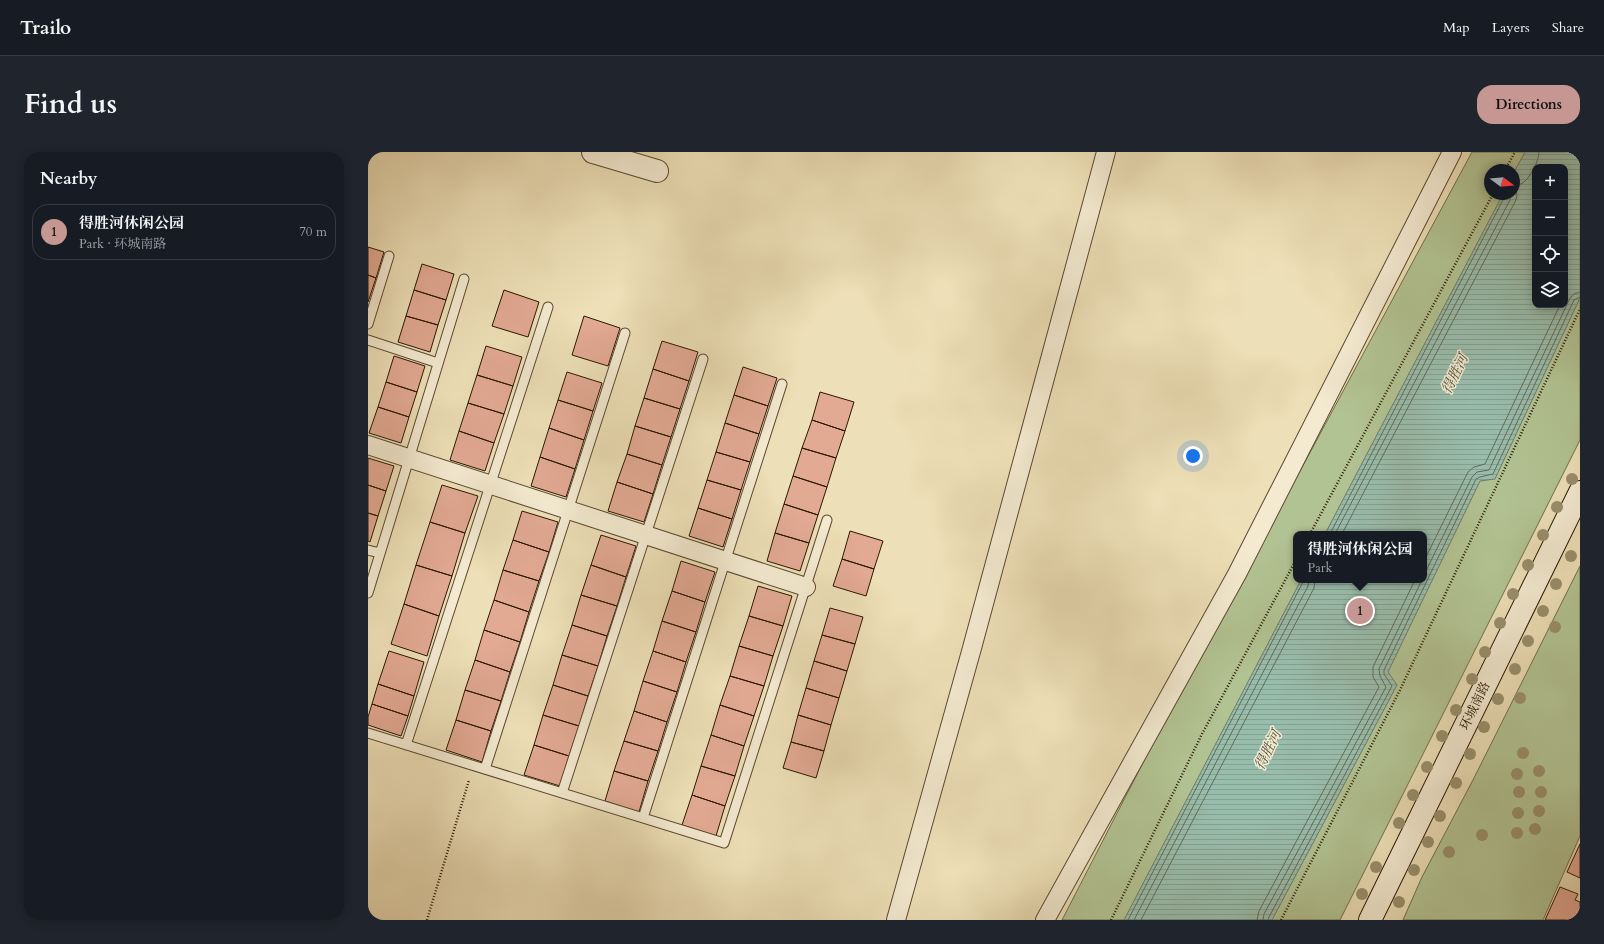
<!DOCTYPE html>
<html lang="en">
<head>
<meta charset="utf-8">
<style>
  body { margin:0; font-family:Cardo,"Noto Serif SC",serif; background:#20242c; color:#f1f3f6 }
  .controls { position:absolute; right:12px; top:12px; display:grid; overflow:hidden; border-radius:8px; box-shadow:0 2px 10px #0003 }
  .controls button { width:36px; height:36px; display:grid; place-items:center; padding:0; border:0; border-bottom:1px solid #363941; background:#171b24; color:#f1f3f6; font:20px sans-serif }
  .compass { position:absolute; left:1116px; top:12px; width:36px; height:36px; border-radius:50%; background:#171b24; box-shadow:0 2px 10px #0003; rotate:106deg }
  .you { position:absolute; left:825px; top:304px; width:14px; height:14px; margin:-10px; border:3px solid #fff; border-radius:50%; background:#1a73e8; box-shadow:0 0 0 6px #1a73e833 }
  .badge { display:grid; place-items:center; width:26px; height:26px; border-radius:50%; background:#c59692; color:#111; font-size:13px; font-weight:700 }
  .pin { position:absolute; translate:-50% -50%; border:2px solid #fff; box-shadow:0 1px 4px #0006 }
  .popup { position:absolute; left:925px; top:379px; width:134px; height:52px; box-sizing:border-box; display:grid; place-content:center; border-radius:8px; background:#171b24; filter:drop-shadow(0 1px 3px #0005); font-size:13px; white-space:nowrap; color:#9ea1a6 }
  .popup b { font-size:15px; color:#f1f3f6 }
  .popup::after { content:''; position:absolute; left:50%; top:100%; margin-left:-8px; border:8px solid transparent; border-top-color:#171b24 }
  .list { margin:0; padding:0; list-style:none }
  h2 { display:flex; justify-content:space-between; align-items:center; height:52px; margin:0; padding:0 16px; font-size:17px }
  h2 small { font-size:13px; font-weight:400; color:#9ea1a6 }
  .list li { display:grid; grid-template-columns:26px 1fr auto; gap:12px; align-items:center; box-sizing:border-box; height:56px; margin:0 8px 8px; padding:0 8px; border:1px solid #363941; border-radius:16px }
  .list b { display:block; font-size:15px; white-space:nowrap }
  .list p { margin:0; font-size:13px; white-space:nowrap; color:#9ea1a6 }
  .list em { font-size:13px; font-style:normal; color:#9ea1a6 }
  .icon { flex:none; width:22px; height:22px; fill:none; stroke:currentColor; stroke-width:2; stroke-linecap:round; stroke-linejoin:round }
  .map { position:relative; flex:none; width:1212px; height:768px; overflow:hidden; border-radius:16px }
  header { display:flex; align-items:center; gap:24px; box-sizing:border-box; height:56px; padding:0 20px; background:#171b24; border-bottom:1px solid #363941 }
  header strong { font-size:19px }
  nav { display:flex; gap:22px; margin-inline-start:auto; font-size:14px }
  .intro { display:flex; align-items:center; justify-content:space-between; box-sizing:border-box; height:96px; padding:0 24px }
  h1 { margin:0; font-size:28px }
  .button { padding:10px 18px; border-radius:16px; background:#c59692; color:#111; font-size:14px; font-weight:700 }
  main { display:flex; gap:24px; padding:0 24px }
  aside { flex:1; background:#171b24; border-radius:16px; box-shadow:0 2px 10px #0003 }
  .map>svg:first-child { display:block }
  .park { fill:#b2c393; stroke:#6e6d4a; fill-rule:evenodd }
  .water { fill:url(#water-rules); stroke:#6d7b68; fill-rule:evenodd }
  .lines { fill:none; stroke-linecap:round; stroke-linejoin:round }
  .shore { stroke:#626a57; stroke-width:1 }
  .building { fill:#e2a993; stroke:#2b1702 }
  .service-casing { stroke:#5c492f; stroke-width:11 }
  .minor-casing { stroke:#5c492f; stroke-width:20 }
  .tertiary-casing { stroke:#5c492f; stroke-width:24 }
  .secondary-casing { stroke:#2b1702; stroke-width:24 }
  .path { stroke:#2b1702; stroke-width:2.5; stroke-dasharray:1 2; stroke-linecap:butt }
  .service { stroke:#f3ead0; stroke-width:9 }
  .minor { stroke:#f3ead0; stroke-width:18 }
  .tertiary { stroke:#f3ead0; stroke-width:22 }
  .secondary { stroke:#f3ead0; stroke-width:22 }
  .tree { fill:#998e6c }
  .labels { text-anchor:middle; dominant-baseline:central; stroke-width:3; stroke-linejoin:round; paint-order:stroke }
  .street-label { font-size:13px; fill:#2b1702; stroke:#f3ead0 }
  .water-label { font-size:14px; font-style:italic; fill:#52513e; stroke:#f3ead0 }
</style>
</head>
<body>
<header>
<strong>Trailo</strong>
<nav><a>Map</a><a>Layers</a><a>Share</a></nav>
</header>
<div class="intro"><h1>Find us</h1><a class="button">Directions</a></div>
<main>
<aside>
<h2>Nearby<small></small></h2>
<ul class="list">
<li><span class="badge">1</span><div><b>得胜河休闲公园</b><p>Park · 环城南路</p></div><em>70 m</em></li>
</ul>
</aside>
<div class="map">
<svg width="1212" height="768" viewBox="0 0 1212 768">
  <defs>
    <pattern id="water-rules" width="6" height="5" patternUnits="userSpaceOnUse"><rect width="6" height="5" fill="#99bdac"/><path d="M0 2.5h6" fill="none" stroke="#84a292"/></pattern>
  </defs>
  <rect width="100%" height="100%" fill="#eddfb7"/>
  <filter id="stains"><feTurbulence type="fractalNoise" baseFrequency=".005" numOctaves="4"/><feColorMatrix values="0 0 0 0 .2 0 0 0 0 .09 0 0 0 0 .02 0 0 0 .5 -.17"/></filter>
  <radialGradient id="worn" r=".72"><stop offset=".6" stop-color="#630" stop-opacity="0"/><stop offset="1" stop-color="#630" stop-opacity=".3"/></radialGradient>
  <path class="park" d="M1104,0H1212V288L972,768H694L780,601ZM1167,15H1197V153H1167ZM1122,18H1146V42H1122ZM928,382H1056V428H928Z
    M1212,414V684L1175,768H1035L1054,725L1106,626Z"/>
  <path class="water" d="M1157,0H1212V146L1127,327L1112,329L1020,520L1029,533L904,768H756L933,428H1056V382H957L1135,42H1146V20ZM1167,15H1197V153H1167Z"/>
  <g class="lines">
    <path class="shore" d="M962,382L1138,42
      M967,382L1142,48L1143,42
      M974,382L1147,50L1149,44L1147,34C1150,33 1154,32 1156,30C1163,24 1171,9 1171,0
      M1056,409L1100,320L1106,315L1117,312L1192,153
      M1056,423L1104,325L1109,320L1121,318L1202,146L1206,142L1212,140
      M760,768L936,428
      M766,768L940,434L941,428
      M773,768L946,436L947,428
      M889,768L891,759L1011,535L1005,525V515L1047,428
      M895,768L896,762L1018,535L1012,524L1011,517L1054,428
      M900,768L901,765L1024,534L1016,522V518L1108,327L1112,325L1125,322L1206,148L1212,145"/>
  </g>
  <path class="building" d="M0,95L16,100L8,126L0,123Z
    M54,112L86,122L78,148L46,138Z
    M0,123L8,126L0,150Z
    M46,138L78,148L70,173L38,164Z
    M136,138L171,150L160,185L124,174Z
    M38,164L70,173L62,200L30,190Z
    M216,164L252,176L240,214L204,203Z
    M294,189L330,200L321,229L285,217Z
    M118,194L154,205L145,234L109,223Z
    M26,204L57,214L49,240L18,230Z
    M375,215L409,226L400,254L366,243Z
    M285,217L321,229L312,257L276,246Z
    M199,220L234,231L225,259L190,248Z
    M109,223L145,234L136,262L100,251Z
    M18,230L49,240L41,265L10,255Z
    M452,240L486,250L477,279L444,268Z
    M366,243L400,254L391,282L357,271Z
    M276,246L312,257L303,285L267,274Z
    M190,248L225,259L216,288L181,276Z
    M100,251L136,262L126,291L91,279Z
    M10,255L41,265L33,291L1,281Z
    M444,268L477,279L468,306L434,296Z
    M357,271L391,282L382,310L348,300Z
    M267,274L303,285L294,313L259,302Z
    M181,276L216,288L207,317L172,305Z
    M91,279L126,291L117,319L82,308Z
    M434,296L468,306L459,335L425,324Z
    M348,300L382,310L373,338L339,328Z
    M259,302L294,313L285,342L249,330Z
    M172,305L207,317L198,345L163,334Z
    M0,306L26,314L18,339L0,333Z
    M425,324L459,335L450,363L416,352Z
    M339,328L373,338L364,367L330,356Z
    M249,330L285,342L276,370L240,359Z
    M0,333L18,339L10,364L0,361Z
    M74,333L110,344L97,381L62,370Z
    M416,352L450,363L441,391L407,381Z
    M330,356L364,367L355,395L321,384Z
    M154,359L190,370L181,400L145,388Z
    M0,361L10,364L2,390L0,389Z
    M62,370L97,381L84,424L48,413Z
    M482,379L515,389L506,417L474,407Z
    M407,381L441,391L432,419L399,409Z
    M233,383L268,394L258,425L223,413Z
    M145,388L181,400L171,429L135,418Z
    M474,407L506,417L498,444L465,434Z
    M313,409L347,420L337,450L304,439Z
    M48,413L84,424L71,464L36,452Z
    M223,413L258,425L249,454L213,443Z
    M135,418L171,429L161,460L126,448Z
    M390,434L424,444L415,474L381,464Z
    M304,439L337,450L328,480L294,469Z
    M213,443L249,454L239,484L204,473Z
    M126,448L161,460L152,490L116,478Z
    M36,452L71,464L59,504L23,492Z
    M462,456L495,465L487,492L454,483Z
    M381,464L415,474L405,504L371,494Z
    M294,469L328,480L318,510L285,499Z
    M204,473L239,484L230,514L194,503Z
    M116,478L152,490L142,520L107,508Z
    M454,483L487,492L479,519L446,509Z
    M371,494L405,504L396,534L362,524Z
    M21,499L56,510L46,544L10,532Z
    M285,499L318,510L309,540L275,529Z
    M194,503L230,514L220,544L185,533Z
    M107,508L142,520L133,549L97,538Z
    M446,509L479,519L471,546L438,536Z
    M362,524L396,534L386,564L352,553Z
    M275,529L309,540L299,570L266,559Z
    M10,532L46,544L40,564L4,552Z
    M185,533L220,544L211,574L175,563Z
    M438,536L471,546L463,573L430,563Z
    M97,538L133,549L123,579L88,568Z
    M4,552L40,564L33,584L0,573V565Z
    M352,553L386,564L376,594L343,583Z
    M266,559L299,570L290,599L256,589Z
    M175,563L211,574L201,604L166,593Z
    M430,563L463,573L456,599L423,590Z
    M88,568L123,579L114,610L78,598Z
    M343,583L376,594L367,624L333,614Z
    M256,589L290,599L280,629L246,619Z
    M423,590L456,599L448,626L415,616Z
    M166,593L201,604L192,634L156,623Z
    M333,614L367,624L357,654L324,643Z
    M246,619L280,629L271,660L237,649Z
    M324,643L357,654L348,684L314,673Z
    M1212,692V726L1199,720Z
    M1192,735L1210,742L1207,748L1212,750V768H1177Z"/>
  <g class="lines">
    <g class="service-casing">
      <path id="service" d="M0,172L21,104
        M0,188L70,211
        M0,398L12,401
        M0,441L96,127
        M0,581L356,691L459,368
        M38,593L180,155
        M117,617L257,181
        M194,641L335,207
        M275,666L414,232"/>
    </g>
    <g class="minor-casing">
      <path id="minor" d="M0,293L438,435
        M528,768L604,496L738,0
        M677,768L869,422L1084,0"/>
    </g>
    <g class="tertiary-casing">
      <path id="tertiary" d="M225,0L289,19"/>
    </g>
    <g class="secondary-casing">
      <path id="secondary" d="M1002,768L1212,340"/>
    </g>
    <path class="path" d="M1137,18L1147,0
      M942,382L1125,42
      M59,768L101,628
      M743,768L834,582L928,408
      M913,768L1032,538L1212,157"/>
    <use href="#service" class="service"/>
    <use href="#minor" class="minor"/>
    <use href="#tertiary" class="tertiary"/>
    <use href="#secondary" class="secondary"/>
  </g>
  <g class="tree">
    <circle cx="1204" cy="327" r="6"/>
    <circle cx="1189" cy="355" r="6"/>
    <circle cx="1175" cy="383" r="6"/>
    <circle cx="1203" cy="404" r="6"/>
    <circle cx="1160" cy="413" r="6"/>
    <circle cx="1188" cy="432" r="6"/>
    <circle cx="1145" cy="442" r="6"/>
    <circle cx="1175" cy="459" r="6"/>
    <circle cx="1132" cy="471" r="6"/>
    <circle cx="1187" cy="475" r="6"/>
    <circle cx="1160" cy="489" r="6"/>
    <circle cx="1117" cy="500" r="6"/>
    <circle cx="1147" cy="517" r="6"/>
    <circle cx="1104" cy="527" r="6"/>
    <circle cx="1152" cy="546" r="6"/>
    <circle cx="1130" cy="547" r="6"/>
    <circle cx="1088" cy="558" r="6"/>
    <circle cx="1116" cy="575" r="6"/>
    <circle cx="1074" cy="584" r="6"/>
    <circle cx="1155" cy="601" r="6"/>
    <circle cx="1102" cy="602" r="6"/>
    <circle cx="1059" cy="615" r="6"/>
    <circle cx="1171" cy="619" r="6"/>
    <circle cx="1149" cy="622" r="6"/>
    <circle cx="1088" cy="631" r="6"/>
    <circle cx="1151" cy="640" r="6"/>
    <circle cx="1173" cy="640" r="6"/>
    <circle cx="1045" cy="643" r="6"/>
    <circle cx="1171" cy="659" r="6"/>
    <circle cx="1150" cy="661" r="6"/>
    <circle cx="1072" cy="664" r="6"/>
    <circle cx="1031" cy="671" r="6"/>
    <circle cx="1167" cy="677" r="6"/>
    <circle cx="1149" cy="681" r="6"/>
    <circle cx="1114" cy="683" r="6"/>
    <circle cx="1060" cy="690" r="6"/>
    <circle cx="1081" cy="700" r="6"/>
    <circle cx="1008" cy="715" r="6"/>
    <circle cx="1046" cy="718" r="6"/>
    <circle cx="994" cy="742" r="6"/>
    <circle cx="1031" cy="750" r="6"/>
  </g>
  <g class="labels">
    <g class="street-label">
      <text transform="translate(1107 554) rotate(-64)">环城南路</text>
    </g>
    <g class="water-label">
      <text transform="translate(1087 222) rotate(-64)">得胜河</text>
      <text transform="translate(900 598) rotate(-64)">得胜河</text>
    </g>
  </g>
  <rect width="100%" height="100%" filter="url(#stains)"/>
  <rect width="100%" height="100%" fill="url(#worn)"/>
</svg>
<div class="controls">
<button>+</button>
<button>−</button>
<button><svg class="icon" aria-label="locate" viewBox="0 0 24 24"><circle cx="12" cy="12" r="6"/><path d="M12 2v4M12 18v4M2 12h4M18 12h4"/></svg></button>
<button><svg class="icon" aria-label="layers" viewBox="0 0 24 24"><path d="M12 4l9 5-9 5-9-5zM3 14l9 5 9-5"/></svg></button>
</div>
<svg class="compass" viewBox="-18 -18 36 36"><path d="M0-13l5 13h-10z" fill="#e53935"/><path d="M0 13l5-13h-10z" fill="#9ea1a6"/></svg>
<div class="you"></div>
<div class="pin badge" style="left:992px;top:459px">1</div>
<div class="popup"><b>得胜河休闲公园</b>Park</div>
</div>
</main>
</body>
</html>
